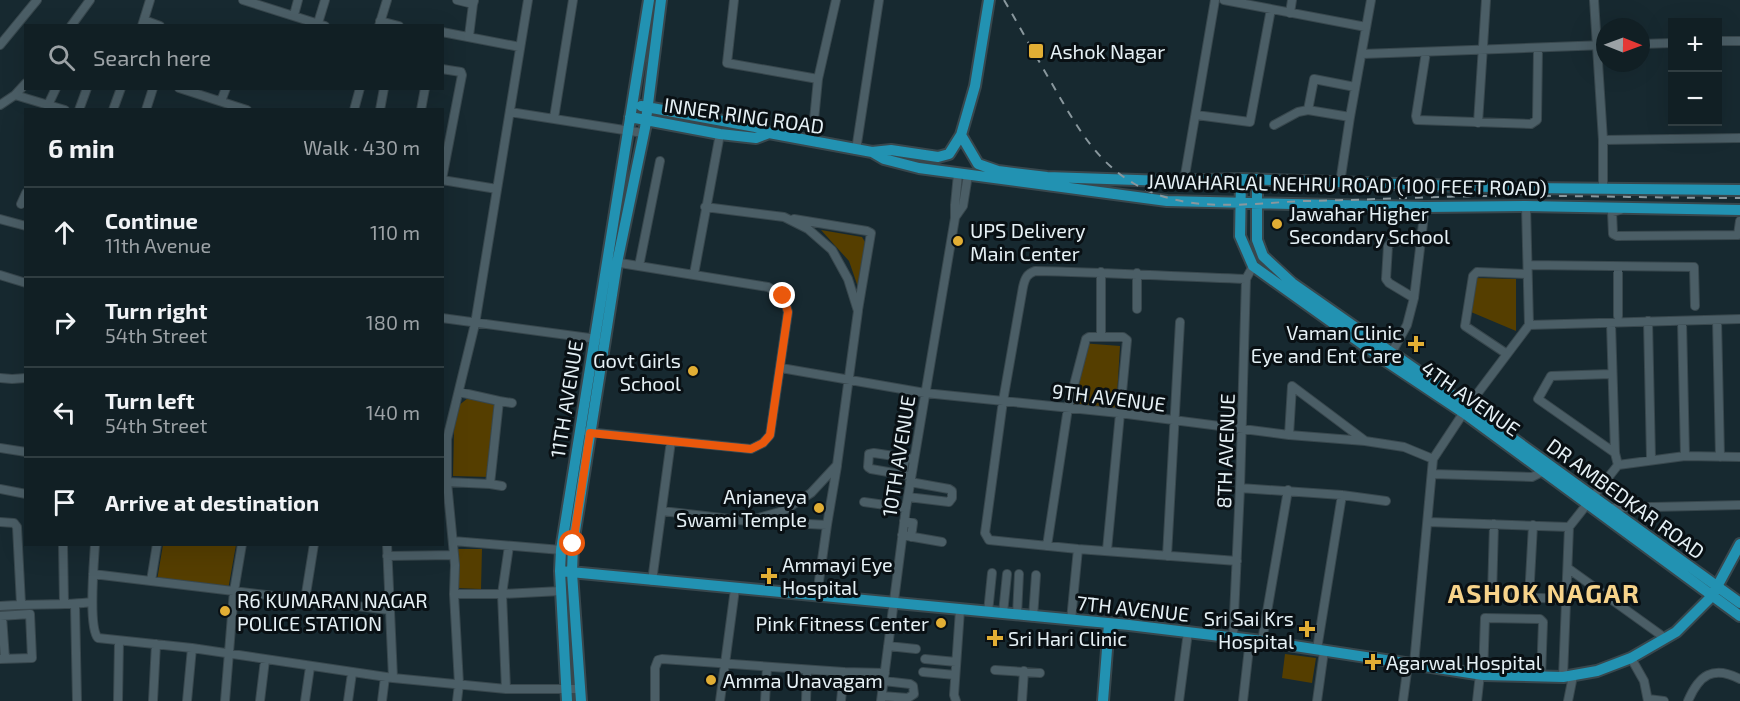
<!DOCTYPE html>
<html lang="en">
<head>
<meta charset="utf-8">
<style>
  body { margin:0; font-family:"Exo 2",sans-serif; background:#1e2c31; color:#f1f3f6 }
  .controls { position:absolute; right:18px; top:18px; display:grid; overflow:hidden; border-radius:0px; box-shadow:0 6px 24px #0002 }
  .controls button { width:54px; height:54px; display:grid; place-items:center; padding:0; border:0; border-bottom:2px solid #303d41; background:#111f24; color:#f1f3f6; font:30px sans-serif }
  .compass { position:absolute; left:1596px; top:18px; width:54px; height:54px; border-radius:50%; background:#111f24; box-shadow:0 6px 24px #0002; rotate:91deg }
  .stop { position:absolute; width:18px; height:18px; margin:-14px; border:4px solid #ea580c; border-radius:50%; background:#fff }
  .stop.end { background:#ea580c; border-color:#fff; box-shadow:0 2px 6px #0008 }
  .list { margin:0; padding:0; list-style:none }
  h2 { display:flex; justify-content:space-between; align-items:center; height:78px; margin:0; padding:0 24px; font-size:26px }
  h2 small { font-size:20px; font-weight:400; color:#9ca2a6 }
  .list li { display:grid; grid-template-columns:39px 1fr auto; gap:18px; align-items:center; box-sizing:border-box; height:90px; padding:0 24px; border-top:2px solid #303d41 }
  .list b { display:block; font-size:22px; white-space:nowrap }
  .list p { margin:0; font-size:20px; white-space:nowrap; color:#9ca2a6 }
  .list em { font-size:20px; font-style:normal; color:#9ca2a6 }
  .icon { flex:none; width:33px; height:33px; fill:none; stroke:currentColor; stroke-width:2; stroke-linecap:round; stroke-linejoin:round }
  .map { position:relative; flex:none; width:1740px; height:701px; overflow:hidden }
  .search { position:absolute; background:#111f24; box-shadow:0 6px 24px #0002; left:24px; top:24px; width:420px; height:66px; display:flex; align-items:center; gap:15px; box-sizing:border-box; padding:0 21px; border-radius:0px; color:#9ca2a6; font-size:22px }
  .panel { position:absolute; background:#111f24; box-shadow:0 6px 24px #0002; left:24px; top:108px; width:420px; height:438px; border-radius:0px }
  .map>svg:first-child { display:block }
  .green { fill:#553e00 }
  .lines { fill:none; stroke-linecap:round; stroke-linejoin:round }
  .minor-casing { stroke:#38474d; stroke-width:10 }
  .major-casing { stroke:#38474d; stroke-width:14 }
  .minor { stroke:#4b5e66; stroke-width:8 }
  .major { stroke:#2292b2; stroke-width:10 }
  .rail { stroke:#89979d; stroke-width:2; stroke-dasharray:8 8; stroke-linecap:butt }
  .route { stroke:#ea580c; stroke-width:8 }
  .poi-dot { fill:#e2ae34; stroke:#091014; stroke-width:2 }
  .labels { text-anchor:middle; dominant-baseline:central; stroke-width:6; stroke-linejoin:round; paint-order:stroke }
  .poi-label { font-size:20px; fill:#e5f0f5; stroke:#091014; text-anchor:start }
  .street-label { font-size:20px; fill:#e5f0f5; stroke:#091014 }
  .district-label { font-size:26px; font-weight:bold; letter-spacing:1.5px; fill:#f7d38a; stroke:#091014 }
</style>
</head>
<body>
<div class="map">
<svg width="1740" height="701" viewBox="0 0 1740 701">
  <rect width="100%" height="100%" fill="#172930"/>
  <path class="green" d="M821,230L862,237L865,242L859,290L849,261Z
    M1475,278L1516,279V331L1471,312Z
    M1081,343L1120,346L1116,413L1071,407Z
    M468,398L498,406L490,477L453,476L454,431L458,406Z
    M163,545H236L228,590L157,580Z
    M457,549H482L481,589L456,588Z
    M1285,654L1316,658L1312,683L1282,678Z"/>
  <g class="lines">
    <g class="minor-casing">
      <path id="minor" d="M243,0L325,26
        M457,0L473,4L474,1
        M734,0L727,63L818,79
        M1224,0L1366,27
        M1594,0L1603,140V188
        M1290,13L1292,0
        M294,15L298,0
        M144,20L160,26
        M380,21L399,26
        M318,23L325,0
        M71,26L90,0
        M142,26L150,0
        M379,26L387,0
        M442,32L520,47
        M469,36L473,4
        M1718,41H1740
        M1641,44L1672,43
        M0,45L37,0
        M1426,52L1416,116L1417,120L1531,124L1537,120L1538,49
        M1362,54L1605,45
        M442,69L461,72L462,75L442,179
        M179,88L247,110
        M15,95L65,110
        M221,101L226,88
        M0,105L15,95L26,83
        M48,105L56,88
        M79,110L87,88
        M113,110L121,88
        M146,110L153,88
        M354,110L360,88
        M380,110L384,88
        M421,110L425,88
        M510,112L643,133
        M1196,115L1250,122L1271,9
        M1350,117L1308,110L1314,79L1355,87
        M554,118L573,0
        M814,120L818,79L836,0
        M1478,123L1486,0
        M1274,125L1298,112L1308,110
        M1603,140L1740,138
        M856,150L879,0
        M442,180L497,189
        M1184,181L1215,0
        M1340,183L1350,117L1371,0
        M21,204L26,193
        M1620,210L1612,212L1613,234L1617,236L1738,235L1740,221
        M956,216L963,206L968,175
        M0,219L26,226
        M794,219L867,231L871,233L858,310
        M1528,265L1694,267L1695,306
        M639,266L660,161
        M694,274L720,134
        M0,275L26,283
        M1414,298L1389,283L1386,279L1388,246L1393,241L1421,242
        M1137,309V273
        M1618,316V267
        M442,318L597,339
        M1717,320L1720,457
        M1648,321L1651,459
        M1682,321L1685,456
        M1611,323L1615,453L1618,465
        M1529,325L1740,319
        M1101,336V272
        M1392,352L1407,325L1414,298L1425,207
        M1507,354L1465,326L1473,276L1477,272L1527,274
        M781,368L925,393L1119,413L1289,435L1365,441L1404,447L1433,459
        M1611,374L1551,376L1538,399L1615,453
        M0,378L12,379L26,378
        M499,401L512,403
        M587,432L751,449L763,443L770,435L788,312L783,296L768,287L614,262
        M1289,435L1292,386L1364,440
        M0,448L26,452
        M1432,474L1532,477L1542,472
        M903,475L905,457
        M911,476L871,469L868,467L869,454L874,453L914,459
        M447,482L490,484L499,401L459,392
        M490,484L502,486
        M1240,488L1342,495L1386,501
        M0,489L26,494
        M908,497L949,502L952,498V491L949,489L910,482
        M864,502L906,508
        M1609,508L1740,505
        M662,511L748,521L783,511L811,493L837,465L858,311L848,279L832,250L808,229L784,217L705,207
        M755,521L827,525L837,466
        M904,521L913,523L911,537
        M0,522L14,523L17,527L21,604
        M1428,522L1569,527
        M1494,524L1492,596L1565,599
        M902,535L942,542
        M453,541L561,550
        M63,544L64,604
        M95,544C94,562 88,627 98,638L192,648L393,678L506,689H581
        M387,544L393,678
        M1047,546L1068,408L1086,339L1089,337H1123L1127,340L1107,550
        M387,556L454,555
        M1167,556L1180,322
        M1237,561L1078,549L989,540L985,533L1003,401L1023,287C1025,278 1027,274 1035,271C1106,272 1176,277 1246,279
        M1569,569L1665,638
        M93,574L390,610
        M151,581L157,544
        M652,581L671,441
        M454,594H502L561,591
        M817,595L827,525
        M1529,598L1533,525
        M305,600L314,544
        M75,605L77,701
        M0,606C31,603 62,606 92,602
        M988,612L992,573
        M1003,613L1007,574
        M1017,615L1019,574
        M0,616L30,614L32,658L0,659
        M2,616L5,659
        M1033,617L1036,575
        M1071,620L1078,549
        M1233,637L1240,488L1246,279L1253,266
        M1262,641L1288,490
        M888,646L916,649
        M1317,649L1342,495
        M1631,658L1644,681L1648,701
        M925,659L956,662
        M1414,664L1433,459L1468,406L1529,325L1526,206
        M995,670L1040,673
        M923,672L955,675
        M1483,675L1485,618L1540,619L1543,622L1541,677
        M1563,677L1569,527L1618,465L1685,456L1740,457
        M506,689L502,594L509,546
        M882,696L908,698L914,694L913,686L910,684L884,681
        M1648,699L1664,701
        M118,701L119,641
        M153,701L156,644
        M187,701L192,648
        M225,701L234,591L242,544
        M260,701L265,660
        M305,701L310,667
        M348,701L352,673
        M382,701L385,677
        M457,701L459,684L454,594L455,565L447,482V439L475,324L528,0
        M655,701V668L658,660L662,659L844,672L885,673
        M720,701L735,589
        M765,701L767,667
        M806,701L807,670
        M841,701L844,672
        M881,701L906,508L955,218V205L958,174
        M956,701L954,695L960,610
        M1022,701L1024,671
        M1179,701L1188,632
        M1243,701L1250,639
        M1317,701L1324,651
        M1403,701L1408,664
        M1477,701L1480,674
        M1568,701L1573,676
        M1688,701C1699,675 1713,665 1740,679"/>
    </g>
    <g class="major-casing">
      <path id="major" d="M641,106L761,128L769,133
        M630,117L720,134L756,138L769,133L872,152L891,150L938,157L949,154L961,135L975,86L989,0
        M961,135L978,164L998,171L1047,177L1167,181L1241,179L1523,188L1740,190
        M872,152L884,159L919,168L1167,201L1425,207L1526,206L1740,210
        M1241,179L1240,236L1253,266L1386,361L1464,413L1740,616
        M1257,179V240L1263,256L1292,283L1468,406L1740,603
        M560,571L1129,625L1262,641L1483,675L1563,677L1597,671L1631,658L1676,632L1712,596L1740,544
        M567,701L560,571L561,550L649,0
        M581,701L572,573L573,544L617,263L645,128L661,0
        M1103,701L1109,624"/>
    </g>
    <use href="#minor" class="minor"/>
    <use href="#major" class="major"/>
    <path class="rail" d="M1004,0C1020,27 1035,55 1051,82C1073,120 1094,160 1133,183C1187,215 1247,203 1305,201C1364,200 1423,197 1482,196C1568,195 1654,198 1740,198"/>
  </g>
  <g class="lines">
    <path class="route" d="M573,544L590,433L751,449L763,443L770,435L788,312L783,296"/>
  </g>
  <g class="poi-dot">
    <rect x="1028" y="43" width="16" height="16" rx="3"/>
    <circle cx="1277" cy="224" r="6"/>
    <circle cx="958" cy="241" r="6"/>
    <path d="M1413 335h6v6h6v6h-6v6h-6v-6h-6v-6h6z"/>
    <circle cx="693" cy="371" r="6"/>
    <circle cx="819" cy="508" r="6"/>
    <path d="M766 567h6v6h6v6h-6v6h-6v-6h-6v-6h6z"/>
    <circle cx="225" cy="611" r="6"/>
    <circle cx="941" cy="623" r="6"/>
    <path d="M1304 620h6v6h6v6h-6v6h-6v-6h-6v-6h6z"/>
    <path d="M992 629h6v6h6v6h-6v6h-6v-6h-6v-6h6z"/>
    <path d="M1370 653h6v6h6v6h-6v6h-6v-6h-6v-6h6z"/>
    <circle cx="711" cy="680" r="6"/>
  </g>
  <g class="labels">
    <g class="poi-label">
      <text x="1050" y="51">Ashok Nagar</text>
      <text x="1289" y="213">Jawahar Higher<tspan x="1289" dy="23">Secondary School</tspan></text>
      <text x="970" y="230">UPS Delivery<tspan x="970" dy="23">Main Center</tspan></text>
      <text x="1402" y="332" text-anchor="end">Vaman Clinic<tspan x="1402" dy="23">Eye and Ent Care</tspan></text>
      <text x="681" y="360" text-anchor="end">Govt Girls<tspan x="681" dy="23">School</tspan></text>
      <text x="807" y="496" text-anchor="end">Anjaneya<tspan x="807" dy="23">Swami Temple</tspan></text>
      <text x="782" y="564">Ammayi Eye<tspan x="782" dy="23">Hospital</tspan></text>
      <text x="237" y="600">R6 KUMARAN NAGAR<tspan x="237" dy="23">POLICE STATION</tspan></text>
      <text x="1294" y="618" text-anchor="end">Sri Sai Krs<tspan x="1294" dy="23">Hospital</tspan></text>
      <text x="929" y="623" text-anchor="end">Pink Fitness Center</text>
      <text x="1008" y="638">Sri Hari Clinic</text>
      <text x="1386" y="662">Agarwal Hospital</text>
      <text x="723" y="680">Amma Unavagam</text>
    </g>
    <g class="street-label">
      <text transform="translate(744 115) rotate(8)">INNER RING ROAD</text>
      <text transform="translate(1347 184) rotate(1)">JAWAHARLAL NEHRU ROAD (100 FEET ROAD)</text>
      <text transform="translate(1109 397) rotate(7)">9TH AVENUE</text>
      <text transform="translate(1471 398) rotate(35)">4TH AVENUE</text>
      <text transform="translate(566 399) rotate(-81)">11TH AVENUE</text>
      <text transform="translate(1225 451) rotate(-88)">8TH AVENUE</text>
      <text transform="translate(898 456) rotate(-81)">10TH AVENUE</text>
      <text transform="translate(1626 498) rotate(36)">DR AMBEDKAR ROAD</text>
      <text transform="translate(1133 608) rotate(6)">7TH AVENUE</text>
    </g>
    <g class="district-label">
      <text x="1544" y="592">ASHOK NAGAR</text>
    </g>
  </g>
</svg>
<div class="controls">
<button>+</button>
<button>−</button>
</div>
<svg class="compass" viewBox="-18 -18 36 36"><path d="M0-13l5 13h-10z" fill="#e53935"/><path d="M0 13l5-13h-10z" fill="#9ca2a6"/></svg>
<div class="stop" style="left:573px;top:544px"></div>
<div class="stop end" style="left:783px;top:296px"></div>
<div class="search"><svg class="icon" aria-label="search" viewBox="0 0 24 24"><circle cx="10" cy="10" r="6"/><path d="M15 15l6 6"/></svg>Search here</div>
<section class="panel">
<h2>6 min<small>Walk · 430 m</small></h2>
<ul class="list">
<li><svg class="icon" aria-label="ahead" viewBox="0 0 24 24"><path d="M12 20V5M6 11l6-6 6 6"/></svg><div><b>Continue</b><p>11th Avenue</p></div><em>110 m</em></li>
<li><svg class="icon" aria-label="right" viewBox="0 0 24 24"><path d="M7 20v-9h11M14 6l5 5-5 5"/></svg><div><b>Turn right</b><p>54th Street</p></div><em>180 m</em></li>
<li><svg class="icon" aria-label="left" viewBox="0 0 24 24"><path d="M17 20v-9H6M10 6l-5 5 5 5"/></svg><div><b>Turn left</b><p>54th Street</p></div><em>140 m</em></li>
<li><svg class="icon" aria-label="arrive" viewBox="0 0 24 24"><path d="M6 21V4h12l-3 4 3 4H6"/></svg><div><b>Arrive at destination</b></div></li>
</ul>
</section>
</div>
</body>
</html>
